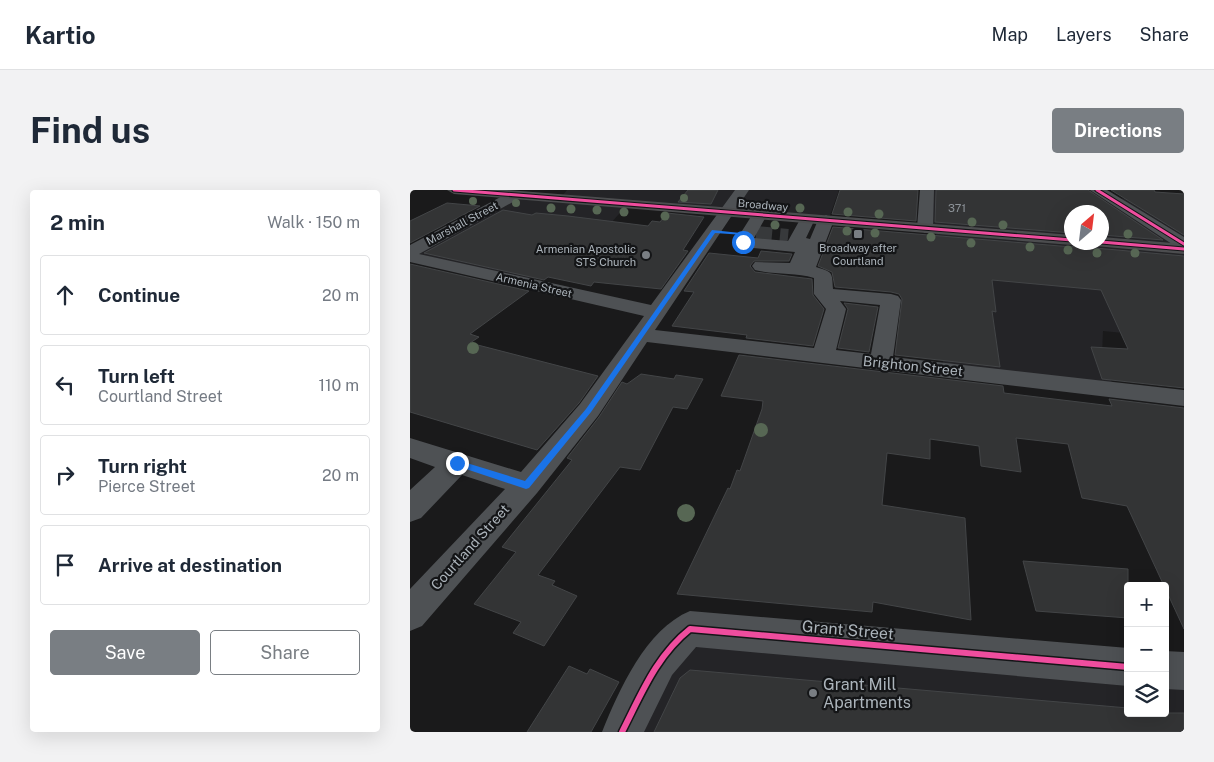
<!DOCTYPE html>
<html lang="en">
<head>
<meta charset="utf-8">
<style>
  body { margin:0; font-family:"Public Sans",sans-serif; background:#f2f2f3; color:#1f2937 }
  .controls { position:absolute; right:15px; bottom:15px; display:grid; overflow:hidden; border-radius:5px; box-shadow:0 5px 20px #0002 }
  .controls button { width:45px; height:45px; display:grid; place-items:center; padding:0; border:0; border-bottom:1px solid #e0e1e3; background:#fff; color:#1f2937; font:25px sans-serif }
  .compass { position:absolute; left:654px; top:15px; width:45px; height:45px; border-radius:50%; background:#fff; box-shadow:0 5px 20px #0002; rotate:28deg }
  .stop { position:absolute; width:15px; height:15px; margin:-11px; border:4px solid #1a73e8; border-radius:50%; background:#fff }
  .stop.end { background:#1a73e8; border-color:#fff; box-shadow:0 1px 5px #0008 }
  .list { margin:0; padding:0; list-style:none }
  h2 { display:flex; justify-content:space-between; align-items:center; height:65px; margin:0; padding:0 20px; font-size:21px }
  h2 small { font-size:16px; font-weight:400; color:#747a83 }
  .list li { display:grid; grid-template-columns:32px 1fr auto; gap:15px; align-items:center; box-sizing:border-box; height:80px; margin:0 10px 10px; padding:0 10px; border:1px solid #e0e1e3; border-radius:5px }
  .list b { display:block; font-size:19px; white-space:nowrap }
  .list p { margin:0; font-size:16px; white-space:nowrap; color:#747a83 }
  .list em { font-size:16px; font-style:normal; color:#747a83 }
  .actions { display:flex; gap:10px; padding:15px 20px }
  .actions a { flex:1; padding:11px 0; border:1px solid #797e83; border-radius:5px; text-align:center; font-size:18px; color:#797e83 }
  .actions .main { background:#797e83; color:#fff }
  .icon { flex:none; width:28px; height:28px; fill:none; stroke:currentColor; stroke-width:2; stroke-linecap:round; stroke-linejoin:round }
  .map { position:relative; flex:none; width:774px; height:542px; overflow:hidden; border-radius:5px }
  header { display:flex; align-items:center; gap:30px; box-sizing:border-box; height:70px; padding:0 25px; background:#fff; border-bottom:1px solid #e0e1e3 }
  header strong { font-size:24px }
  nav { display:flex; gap:28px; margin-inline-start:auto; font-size:18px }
  .intro { display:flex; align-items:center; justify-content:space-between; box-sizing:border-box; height:120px; padding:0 30px }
  h1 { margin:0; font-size:35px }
  .button { padding:12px 22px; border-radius:5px; background:#797e83; color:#fff; font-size:18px; font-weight:700 }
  main { display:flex; gap:30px; padding:0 30px }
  aside { flex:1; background:#fff; border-radius:5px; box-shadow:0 5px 20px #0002 }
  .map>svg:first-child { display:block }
  .built { fill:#242427; fill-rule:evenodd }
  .building { fill:#333435; stroke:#434547 }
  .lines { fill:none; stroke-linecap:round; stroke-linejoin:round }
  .minor-tunnel { stroke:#37393b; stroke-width:16; stroke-dasharray:16 8; stroke-linecap:butt }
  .minor { fill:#4e5154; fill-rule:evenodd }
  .major { fill:#4c4d4f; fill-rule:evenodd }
  .cycleway-far1-casing { stroke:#141517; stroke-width:5 }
  .cycleway-casing { stroke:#141517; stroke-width:9 }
  .cycleway-far1 { stroke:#ef4d9e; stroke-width:3 }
  .cycleway { stroke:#ef4d9e; stroke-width:6 }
  .tree { fill:#576754 }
  .route { fill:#1a73e8 }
  .poi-dot { fill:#797e83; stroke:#141517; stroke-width:2 }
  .labels { text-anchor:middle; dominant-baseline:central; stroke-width:4.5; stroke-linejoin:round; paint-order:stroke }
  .far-street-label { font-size:11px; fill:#acb4bb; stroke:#141517 }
  .number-label { font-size:11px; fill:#8e949a }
  .far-poi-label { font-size:11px; fill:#acb4bb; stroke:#141517 }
  .street-label { font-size:14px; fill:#acb4bb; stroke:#141517 }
  .near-street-label { font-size:16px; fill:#acb4bb; stroke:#141517 }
  .near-poi-label { font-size:16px; fill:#acb4bb; stroke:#141517; text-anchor:start }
</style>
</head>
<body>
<header>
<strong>Kartio</strong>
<nav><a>Map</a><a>Layers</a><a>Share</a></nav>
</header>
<div class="intro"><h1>Find us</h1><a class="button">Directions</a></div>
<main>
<aside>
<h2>2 min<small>Walk · 150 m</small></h2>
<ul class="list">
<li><svg class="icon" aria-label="ahead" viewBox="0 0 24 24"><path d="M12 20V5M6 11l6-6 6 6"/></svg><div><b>Continue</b></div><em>20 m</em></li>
<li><svg class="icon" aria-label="left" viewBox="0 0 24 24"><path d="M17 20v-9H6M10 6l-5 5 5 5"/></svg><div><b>Turn left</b><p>Courtland Street</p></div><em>110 m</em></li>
<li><svg class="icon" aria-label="right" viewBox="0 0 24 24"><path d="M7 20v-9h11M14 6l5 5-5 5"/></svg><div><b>Turn right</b><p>Pierce Street</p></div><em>20 m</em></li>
<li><svg class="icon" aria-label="arrive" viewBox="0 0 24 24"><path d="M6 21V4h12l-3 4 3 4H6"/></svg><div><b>Arrive at destination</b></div></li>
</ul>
<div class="actions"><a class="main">Save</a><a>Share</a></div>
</aside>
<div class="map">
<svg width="774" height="542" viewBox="0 0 774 542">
  <rect width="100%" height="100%" fill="#1a1a1b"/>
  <path class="built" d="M157,0H429L418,31L216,16L201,33L148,69L122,91L0,62L100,8L150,9Z
    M517,0H686L704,9L739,7L774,17V149L693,141L692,166L704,198L533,175L526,43L516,39ZM662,22H692V52H662Z
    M261,454L718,489V523H755V493L774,495V542H215Z"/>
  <path class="building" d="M278,0H308L301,14L268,12Z
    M430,0H508L506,31L422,24Z
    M526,0H678L753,50L692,45V22H662V43L525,32Z
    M701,0H744L745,2L774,4V45Z
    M37,13L70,16L0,53V31Z
    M93,20L122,25L126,23L158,26L238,36L242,31L250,32L257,23L294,27L273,60L278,61L251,99L184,92L181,96L138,87L134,90L14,63Z
    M423,37L662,57L671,52H681L685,58L774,66V198L692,189L681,157L718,159L691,100L582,90L586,122L582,121L590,177L485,165L492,109L489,104L481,102L425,97L422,82L408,76Z
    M351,61L382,64L379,71H344L340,76L345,82L402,89L403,105L414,119L403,156L336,148L337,145L262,136L284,102L274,101L299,63L348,68Z
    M0,74L119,101L60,144L69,147L60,153L188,186L169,213L127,260L0,222Z
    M434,113L468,117L459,162L428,158L438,119Z
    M329,165L593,196L594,203L702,216L699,209L774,218V439L717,316L672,308L658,254L606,248L611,282L571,276L569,256L520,249V269L477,263L472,315L555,328L561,430L463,412L462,422L267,404L318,298L320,299L327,280L330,281L352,219L353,211L311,206Z
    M231,184L264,189L266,185L293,189L277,219L263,217L230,280L210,277L128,385L145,391L142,395L167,406L134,456L103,443L111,432L64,414L106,362L92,357L162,270L157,268L189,227L212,192L217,194Z
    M613,371L718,379V428L626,421Z
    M159,476L177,484L180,479L209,492L181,542H117Z
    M280,480L718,518V523H774V542H244L270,488Z"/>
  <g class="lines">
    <path class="minor-tunnel" d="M346,44L378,47"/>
    <path class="minor" d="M325,0H339L245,140L404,158L416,119L404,104V88C385,82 365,85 345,80L342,76L345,72L380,73L385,62L333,57L327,56L325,52L344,22H354L357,25L344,48L378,51L392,26L397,24L405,29L396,48L400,49L408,30L416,25L424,30L406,77C423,82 422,82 423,99L481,104L488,106L491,110L483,167L774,200V216L237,152L188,226L127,303L12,436L0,441V399L95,299L52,285L11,328L0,332V300L25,277L0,268V248L111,282L170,214L234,126L0,72V55L100,2H110L112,5L110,8L9,64L241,115ZM430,111L470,115L461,164L426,160L436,119Z
      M510,0H524L523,38L515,43L507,38Z
      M680,0H697L774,47V59L768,58Z
      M280,421L718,458V496L286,457L262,485L234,542H192C209,500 236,439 280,421Z
      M755,461L774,462V500L755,499Z"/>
    <path class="major" d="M37,0H97L662,45V52H669L662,55L44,4Z
      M692,47L774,54V64L685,56L683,52H692Z"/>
    <g class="cycleway-far1-casing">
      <path id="cycleway-far1" d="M44,0L662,50
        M687,0L774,54
        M691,52L774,59"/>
    </g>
    <g class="cycleway-casing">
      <path id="cycleway" d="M212,542C231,505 246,466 280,439L718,477"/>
    </g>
    <use href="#cycleway-far1" class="cycleway-far1"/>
    <use href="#cycleway" class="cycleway"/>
  </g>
  <g class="tree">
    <circle cx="274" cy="8" r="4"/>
    <circle cx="63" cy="11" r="4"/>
    <circle cx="106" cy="13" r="4"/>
    <circle cx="141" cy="18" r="4.5"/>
    <circle cx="390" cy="18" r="4.5"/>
    <circle cx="161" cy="19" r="4.5"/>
    <circle cx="187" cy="20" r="4.5"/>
    <circle cx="214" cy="22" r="4.5"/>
    <circle cx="438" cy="22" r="4.5"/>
    <circle cx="469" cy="24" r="4.5"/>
    <circle cx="255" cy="26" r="4.5"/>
    <circle cx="562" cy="32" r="4.5"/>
    <circle cx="365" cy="35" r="4.5"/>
    <circle cx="593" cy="35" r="4.5"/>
    <circle cx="437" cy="41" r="4.5"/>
    <circle cx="465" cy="43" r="4.5"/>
    <circle cx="718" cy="44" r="4.5"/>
    <circle cx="521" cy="47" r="4.5"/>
    <circle cx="561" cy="53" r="4.5"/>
    <circle cx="620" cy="57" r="4.5"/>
    <circle cx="658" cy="60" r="4.5"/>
    <circle cx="687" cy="63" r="4.5"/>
    <circle cx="725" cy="63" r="4.5"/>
    <circle cx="63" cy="158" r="6"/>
    <circle cx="351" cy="240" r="7"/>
    <circle cx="276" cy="323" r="9"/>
  </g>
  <path class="route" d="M302,40L340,44L333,54L330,52L334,45L305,43L181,222L119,298L116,299L44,275V271L47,270L115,291L176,219Z"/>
  <g class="poi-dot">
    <rect x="443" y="39" width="10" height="10" rx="2.5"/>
    <circle cx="236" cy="65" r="5"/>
    <circle cx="403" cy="503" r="5"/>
  </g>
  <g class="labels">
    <g class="far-street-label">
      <text transform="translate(353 15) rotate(5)">Broadway</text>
      <text transform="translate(52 33) rotate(-28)">Marshall Street</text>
      <text transform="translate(124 95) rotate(13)">Armenia Street</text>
    </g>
    <g class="number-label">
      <text x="547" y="18">371</text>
    </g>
    <g class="far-poi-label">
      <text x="448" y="58">Broadway after<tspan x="448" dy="13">Courtland</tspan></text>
      <text x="226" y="59" text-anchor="end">Armenian Apostolic<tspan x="226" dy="13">STS Church</tspan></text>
    </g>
    <g class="street-label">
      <text transform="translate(503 176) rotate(6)">Brighton Street</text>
      <text transform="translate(60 357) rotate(-48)">Courtland Street</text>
    </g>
    <g class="near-street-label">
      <text transform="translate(438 440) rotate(5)">Grant Street</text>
    </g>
    <g class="near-poi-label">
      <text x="413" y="494">Grant Mill<tspan x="413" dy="18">Apartments</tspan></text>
    </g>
  </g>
</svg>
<div class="controls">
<button>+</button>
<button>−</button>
<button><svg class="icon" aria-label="layers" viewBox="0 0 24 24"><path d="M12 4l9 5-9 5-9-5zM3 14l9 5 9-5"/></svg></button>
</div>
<svg class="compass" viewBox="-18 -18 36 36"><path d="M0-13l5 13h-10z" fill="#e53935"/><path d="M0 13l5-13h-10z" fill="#747a83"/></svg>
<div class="stop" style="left:333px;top:52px"></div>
<div class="stop end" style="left:47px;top:273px"></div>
</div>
</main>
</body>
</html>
